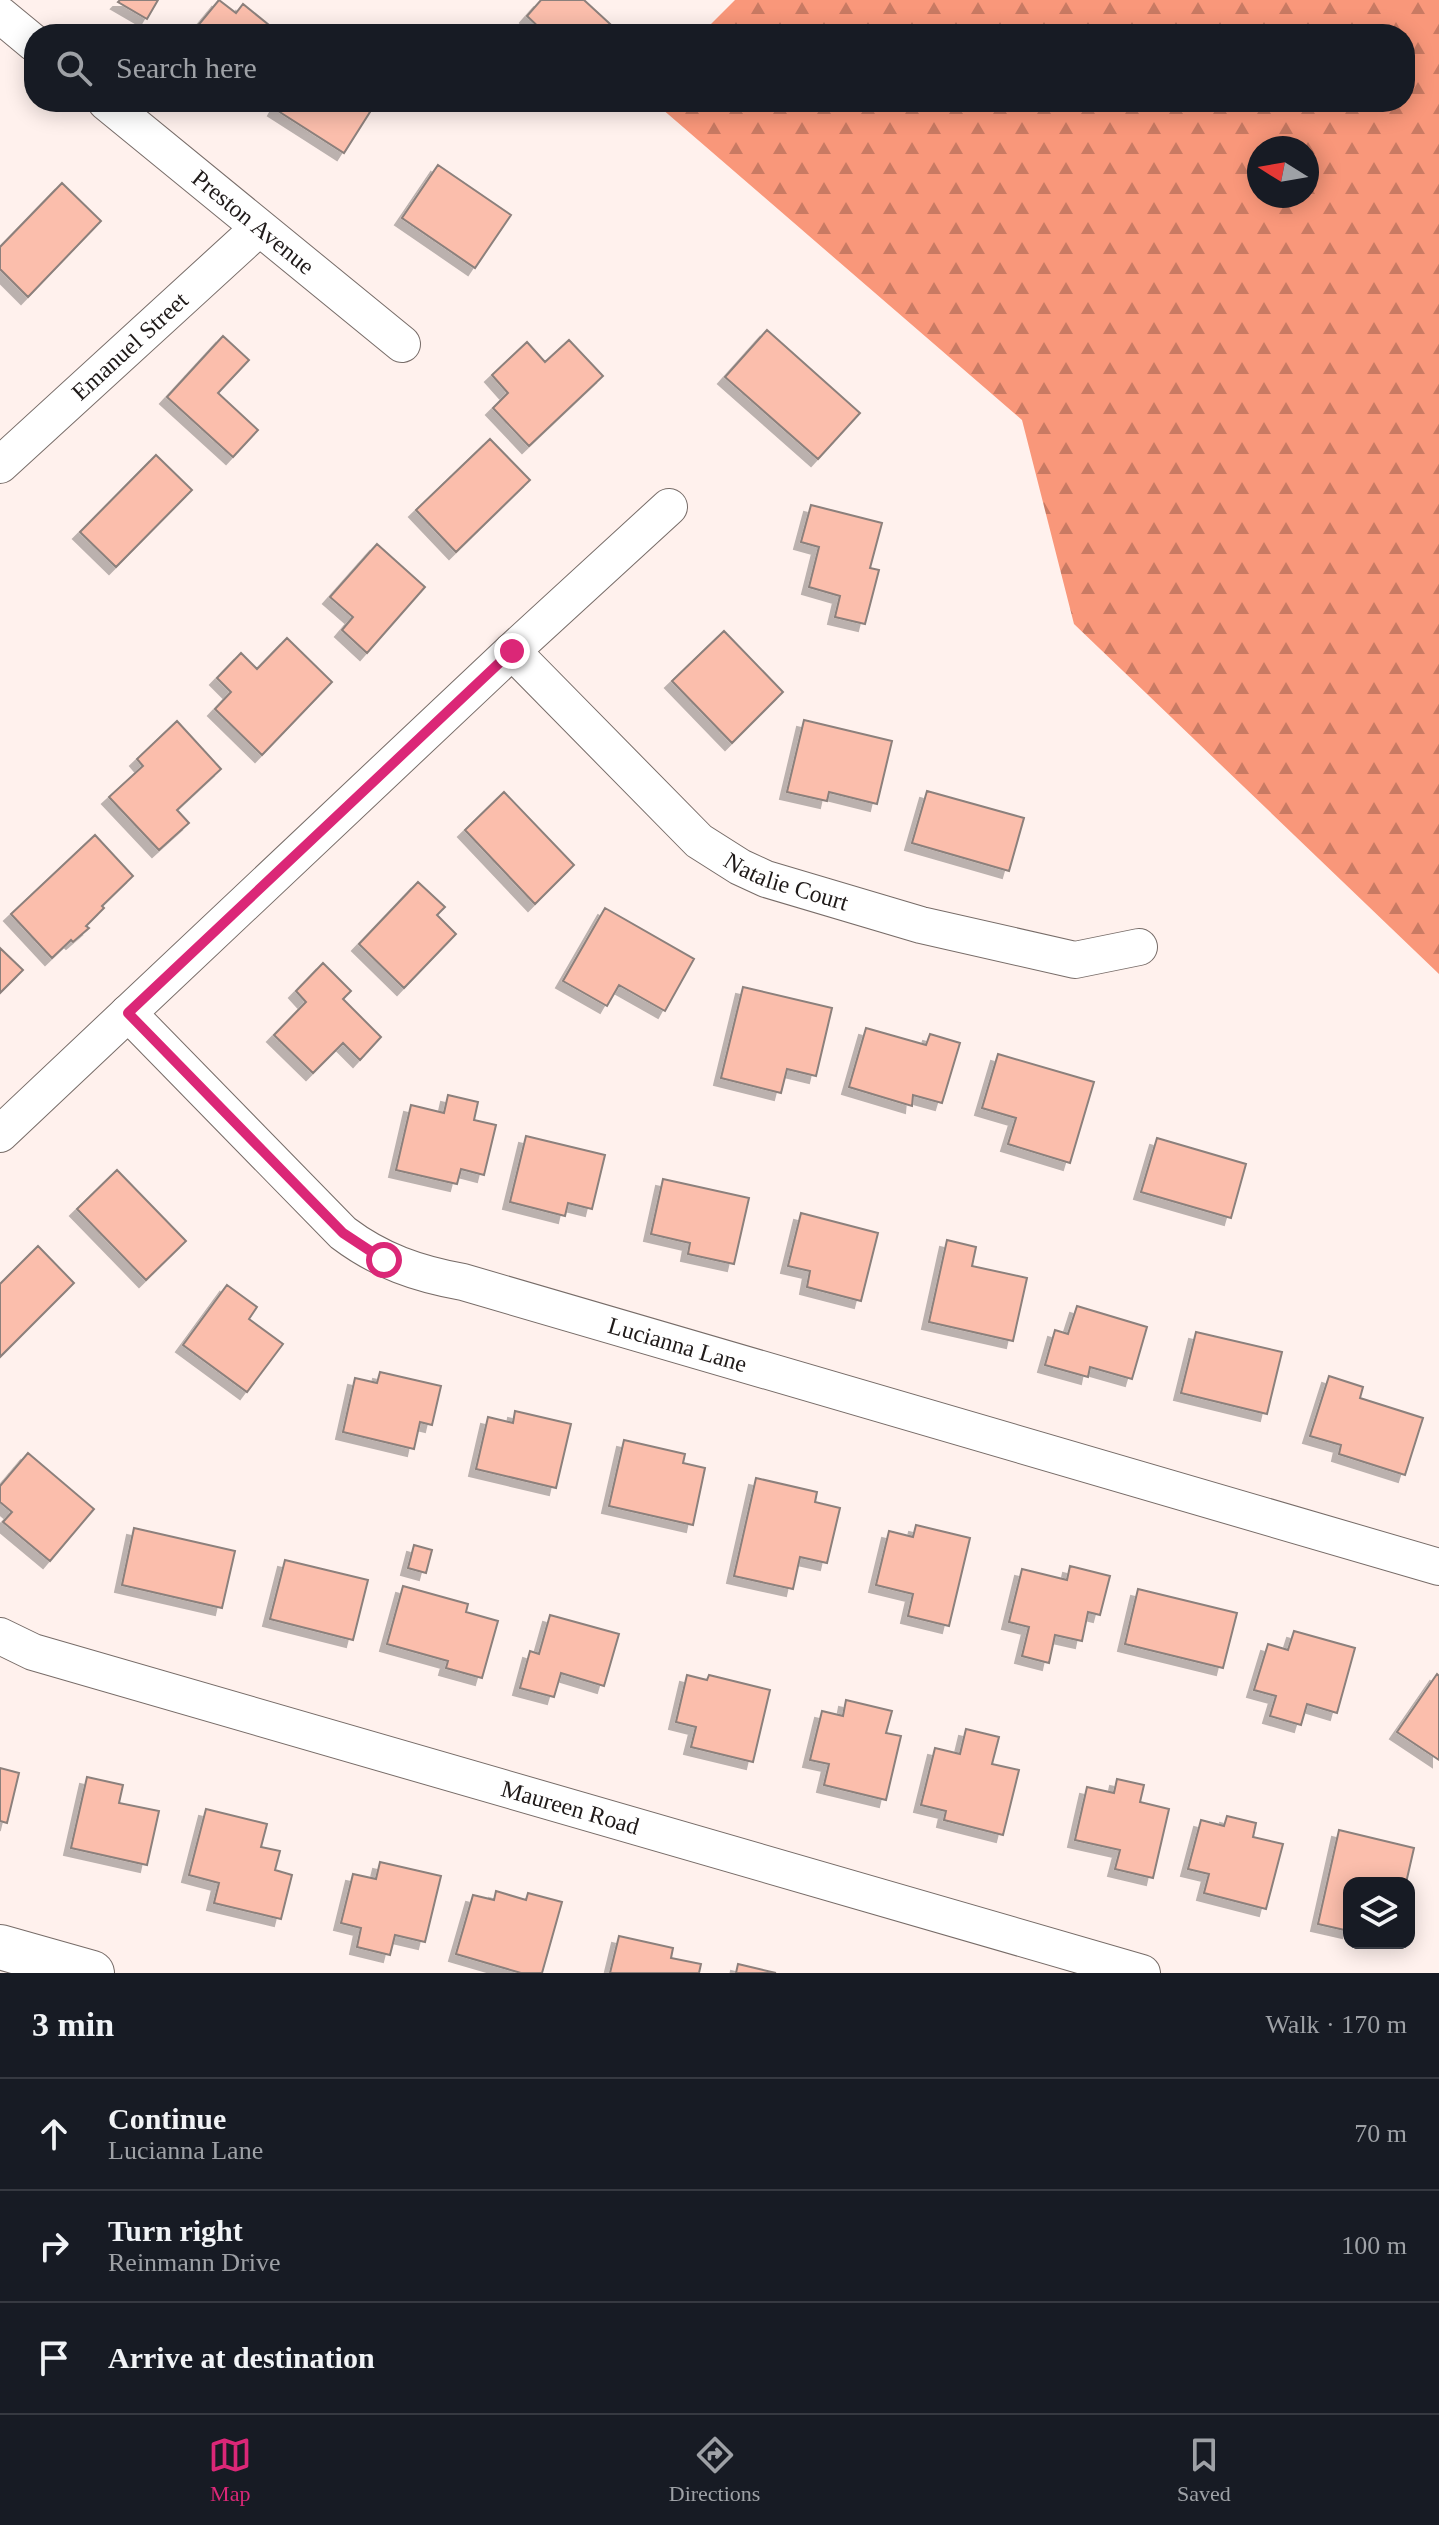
<!DOCTYPE html>
<html lang="en">
<head>
<meta charset="utf-8">
<style>
  body { margin:0; font-family:"Times New Roman",serif; background:#20242c; color:#f1f3f6 }
  .controls { position:absolute; right:24px; bottom:24px; display:grid; overflow:hidden; border-radius:16px; box-shadow:0 4px 20px #0003 }
  .controls button { width:72px; height:72px; display:grid; place-items:center; padding:0; border:0; border-bottom:2px solid #363941; background:#171b24; color:#f1f3f6; font:40px sans-serif }
  .compass { position:absolute; left:1247px; top:136px; width:72px; height:72px; border-radius:50%; background:#171b24; box-shadow:0 4px 20px #0003; rotate:281deg }
  .stop { position:absolute; width:24px; height:24px; margin:-18px; border:6px solid #db2777; border-radius:50%; background:#fff }
  .stop.end { background:#db2777; border-color:#fff; box-shadow:0 2px 8px #0008 }
  .list { margin:0; padding:0; list-style:none }
  h2 { display:flex; justify-content:space-between; align-items:center; height:104px; margin:0; padding:0 32px; font-size:34px }
  h2 small { font-size:26px; font-weight:400; color:#9ea1a6 }
  .list li { display:grid; grid-template-columns:52px 1fr auto; gap:24px; align-items:center; box-sizing:border-box; height:112px; padding:0 32px; border-top:2px solid #363941 }
  .list b { display:block; font-size:30px; white-space:nowrap }
  .list p { margin:0; font-size:26px; white-space:nowrap; color:#9ea1a6 }
  .list em { font-size:26px; font-style:normal; color:#9ea1a6 }
  .icon { flex:none; width:44px; height:44px; fill:none; stroke:currentColor; stroke-width:2; stroke-linecap:round; stroke-linejoin:round }
  .map { position:relative; flex:none; width:1439px; height:1973px; overflow:hidden }
  .search { position:absolute; background:#171b24; box-shadow:0 4px 20px #0003; left:24px; right:24px; top:24px; height:88px; display:flex; align-items:center; gap:20px; box-sizing:border-box; padding:0 28px; border-radius:32px; color:#9ea1a6; font-size:30px }
  .sheet { height:440px; background:#171b24 }
  nav { display:flex; justify-content:space-around; align-items:center; box-sizing:border-box; height:112px; border-top:2px solid #363941; background:#171b24; font-size:22px; color:#9ea1a6 }
  nav a { display:grid; justify-items:center; gap:4px }
  nav .on { color:#db2777 }
  .map>svg:first-child { display:block }
  .forest { fill:url(#forest-firs); fill-rule:evenodd }
  .building { fill:#fbbeac; stroke:#8c807c; stroke-width:2; filter:url(#shadow) }
  .lines { fill:none; stroke-linecap:round; stroke-linejoin:round }
  .minor-casing { stroke:#776c68; stroke-width:38 }
  .tertiary-casing { stroke:#776c68; stroke-width:46 }
  .minor { stroke:#fff; stroke-width:36 }
  .tertiary { stroke:#fff; stroke-width:44 }
  .route { stroke:#db2777; stroke-width:10 }
  .labels { text-anchor:middle; dominant-baseline:central; stroke-width:6; stroke-linejoin:round; paint-order:stroke }
  .street-label { font-size:24px; fill:#1f1a19; stroke:#fff1ed }
</style>
</head>
<body>
<div class="map">
<svg width="1439" height="1973" viewBox="0 0 1439 1973">
  <defs>
    <pattern id="forest-firs" width="22" height="20" patternUnits="userSpaceOnUse" patternTransform="scale(2)"><rect width="22" height="20" fill="#f9977a"/><path d="M5 1l3.5 6h-7zM16 11l3.5 6h-7z" fill="#c97a63"/></pattern>
    <filter id="shadow"><feDropShadow dx="-7" dy="7" stdDeviation="0" flood-color="#0004"/></filter>
  </defs>
  <rect width="100%" height="100%" fill="#fff1ed"/>
  <path class="forest" d="M735,0H1439V974L1074,624L1022,420L654,102H1405V34H701ZM1259,148H1307V196H1259Z"/>
  <path class="building" d="M120,0H158L147,19L118,2Z
    M219,0L236,13L243,4L274,29L269,34H191Z
    M541,0H584L621,34H546L527,16Z
    M279,102H356L370,112L344,153L275,109Z
    M438,165L511,215L475,268L402,218Z
    M62,183L101,221L28,297L0,269V247Z
    M767,330L860,413L818,459L725,377Z
    M223,336L249,360L218,393L258,430L233,457L167,397Z
    M569,340L603,376L529,446L493,408L508,393L492,375L527,342L545,362Z
    M490,439L530,480L456,552L416,510Z
    M156,455L192,490L116,567L80,532Z
    M811,505L882,523L870,568L879,570L865,624L835,617L840,596L809,587L819,547L801,542Z
    M377,544L425,587L367,653L342,630L353,617L330,597Z
    M724,631L783,692L732,743L672,681Z
    M287,638L332,682L262,755L215,709L231,692L217,678L241,653L257,669Z
    M804,720L892,741L877,804L829,792L827,801L787,792Z
    M177,721L221,769L177,810L189,823L159,850L109,797L143,766L137,759Z
    M927,791L1024,818L1009,871L912,843Z
    M504,792L574,865L535,904L465,830Z
    M95,835L133,876L102,906L104,908L86,926L89,928L73,942L71,940L52,958L11,914Z
    M418,882L445,907L437,915L456,934L404,988L359,944Z
    M605,908L694,959L665,1011L619,985L607,1006L563,981Z
    M0,948L23,970L0,993Z
    M323,963L351,991L343,999L381,1037L360,1060L343,1043L313,1073L274,1035L306,1002L296,991Z
    M743,987L832,1008L816,1076L787,1069L781,1093L721,1078Z
    M866,1028L926,1045L930,1034L960,1043L942,1103L913,1095L912,1106L849,1087Z
    M998,1054L1094,1082L1070,1163L1008,1144L1016,1118L982,1108Z
    M448,1095L478,1102L474,1120L496,1125L484,1175L461,1169L457,1184L396,1170L411,1105L444,1113Z
    M526,1136L605,1155L592,1209L568,1203L565,1216L510,1202Z
    M1157,1138L1246,1164L1231,1218L1141,1192Z
    M117,1170L186,1241L146,1280L77,1209Z
    M663,1179L749,1198L734,1264L688,1254L690,1243L651,1234Z
    M801,1213L878,1233L861,1301L807,1287L810,1271L788,1266Z
    M947,1240L976,1247L972,1266L1027,1278L1013,1341L929,1322Z
    M38,1246L74,1283L0,1357V1284Z
    M227,1285L257,1307L249,1319L283,1344L247,1392L183,1345Z
    M1077,1306L1147,1327L1132,1379L1090,1367L1088,1377L1045,1365L1055,1330L1068,1334Z
    M1196,1332L1282,1352L1267,1414L1181,1393Z
    M380,1372L441,1386L432,1425L420,1422L414,1449L343,1432L355,1378L377,1383Z
    M1329,1376L1363,1387L1360,1398L1423,1418L1405,1475L1339,1454L1341,1445L1310,1436Z
    M515,1411L571,1424L556,1488L476,1469L488,1417L513,1423Z
    M624,1440L685,1454L683,1463L705,1468L693,1525L609,1506Z
    M28,1453L94,1509L50,1561L3,1522L12,1512L0,1502V1486Z
    M756,1478L817,1492L815,1502L840,1508L827,1563L800,1557L793,1589L734,1576Z
    M916,1525L970,1538L949,1626L908,1616L913,1594L876,1585L889,1531L913,1537Z
    M134,1528L235,1551L222,1608L122,1585Z
    M414,1545L432,1550L426,1573L408,1568Z
    M285,1560L368,1580L353,1640L270,1619Z
    M1070,1566L1110,1576L1100,1615L1088,1612L1082,1641L1055,1635L1049,1663L1022,1656L1029,1627L1009,1622L1022,1569L1067,1580Z
    M403,1586L468,1604L466,1612L498,1621L482,1678L446,1668L448,1661L387,1644Z
    M1138,1589L1237,1613L1223,1668L1125,1644Z
    M550,1615L619,1634L604,1686L561,1673L554,1697L520,1688L530,1651L539,1654Z
    M1294,1631L1355,1648L1337,1713L1307,1704L1301,1725L1270,1716L1276,1696L1254,1690L1268,1644L1288,1650Z
    M1437,1674L1439,1676V1760L1397,1732Z
    M687,1675L707,1680L709,1675L770,1690L753,1762L691,1747L696,1727L676,1722Z
    M846,1700L892,1711L886,1733L901,1736L886,1800L824,1785L829,1764L810,1760L822,1711L843,1716Z
    M966,1729L999,1737L992,1764L1019,1770L1003,1835L944,1820L946,1811L921,1805L935,1748L960,1754Z
    M0,1768L19,1773L7,1823L0,1821Z
    M87,1777L123,1785L119,1803L159,1811L147,1865L71,1848Z
    M1117,1779L1144,1785L1140,1802L1169,1809L1153,1878L1115,1869L1120,1850L1075,1840L1087,1787L1114,1793Z
    M206,1809L267,1824L261,1847L280,1851L275,1870L292,1875L281,1919L214,1903L219,1883L189,1875Z
    M1227,1816L1256,1823L1253,1837L1283,1844L1266,1909L1204,1893L1209,1874L1188,1869L1201,1820L1224,1826Z
    M1339,1830L1414,1848L1406,1883H1349V1931L1318,1924Z
    M380,1862L441,1876L425,1942L395,1935L390,1955L357,1947L361,1928L341,1923L353,1874L376,1879Z
    M496,1891L526,1900L528,1893L562,1902L542,1973H521L456,1954L473,1895L494,1900Z
    M619,1936L673,1948L671,1958L701,1964L699,1973H610Z
    M738,1964L776,1973H736Z"/>
  <g class="lines">
    <g class="minor-casing">
      <g id="minor">
        <path d="M0,15L34,43"/>
        <path id="s1" d="M106,102L402,344"/>
        <path id="s2" d="M0,465L259,228"/>
        <path id="s3" d="M512,651L699,841L740,867L766,879L921,925L1075,960L1139,947"/>
        <path id="s4" d="M128,1013L343,1233C380,1261 418,1274 463,1282L1439,1567"/>
        <path d="M0,1134L512,651L669,507"/>
        <path id="s5" d="M0,1636L33,1652L1142,1973"/>
      </g>
    </g>
    <g class="tertiary-casing">
      <path id="tertiary" d="M0,1947L92,1973"/>
    </g>
    <use href="#minor" class="minor"/>
    <use href="#tertiary" class="tertiary"/>
  </g>
  <g class="lines">
    <path class="route" d="M384,1260L343,1233L128,1013L512,651"/>
  </g>
  <g class="labels">
    <g class="street-label">
      <text stroke="none"><textPath href="#s1" startOffset="190">Preston Avenue</textPath></text>
      <text stroke="none"><textPath href="#s2" startOffset="176">Emanuel Street</textPath></text>
      <text stroke="none"><textPath href="#s3" startOffset="364">Natalie Court</textPath></text>
      <text stroke="none"><textPath href="#s4" startOffset="662">Lucianna Lane</textPath></text>
      <text stroke="none"><textPath href="#s5" startOffset="596">Maureen Road</textPath></text>
    </g>
  </g>
</svg>
<div class="controls">
<button><svg class="icon" aria-label="layers" viewBox="0 0 24 24"><path d="M12 4l9 5-9 5-9-5zM3 14l9 5 9-5"/></svg></button>
</div>
<svg class="compass" viewBox="-18 -18 36 36"><path d="M0-13l5 13h-10z" fill="#e53935"/><path d="M0 13l5-13h-10z" fill="#9ea1a6"/></svg>
<div class="stop" style="left:384px;top:1260px"></div>
<div class="stop end" style="left:512px;top:651px"></div>
<div class="search"><svg class="icon" aria-label="search" viewBox="0 0 24 24"><circle cx="10" cy="10" r="6"/><path d="M15 15l6 6"/></svg>Search here</div>
</div>
<section class="sheet">
<h2>3 min<small>Walk · 170 m</small></h2>
<ul class="list">
<li><svg class="icon" aria-label="ahead" viewBox="0 0 24 24"><path d="M12 20V5M6 11l6-6 6 6"/></svg><div><b>Continue</b><p>Lucianna Lane</p></div><em>70 m</em></li>
<li><svg class="icon" aria-label="right" viewBox="0 0 24 24"><path d="M7 20v-9h11M14 6l5 5-5 5"/></svg><div><b>Turn right</b><p>Reinmann Drive</p></div><em>100 m</em></li>
<li><svg class="icon" aria-label="arrive" viewBox="0 0 24 24"><path d="M6 21V4h12l-3 4 3 4H6"/></svg><div><b>Arrive at destination</b></div></li>
</ul>
</section>
<nav>
<a class="on"><svg class="icon" aria-label="map" viewBox="0 0 24 24"><path d="M3 6l6-2 6 2 6-2v14l-6 2-6-2-6 2zM9 4v14M15 6v14"/></svg>Map</a>
<a><svg class="icon" aria-label="directions" viewBox="0 0 24 24"><path d="M12 3l9 9-9 9-9-9zM9 14v-3h6M13 9l2 2-2 2"/></svg>Directions</a>
<a><svg class="icon" aria-label="saved" viewBox="0 0 24 24"><path d="M7 4h10v16l-5-4-5 4z"/></svg>Saved</a>
</nav>
</body>
</html>
